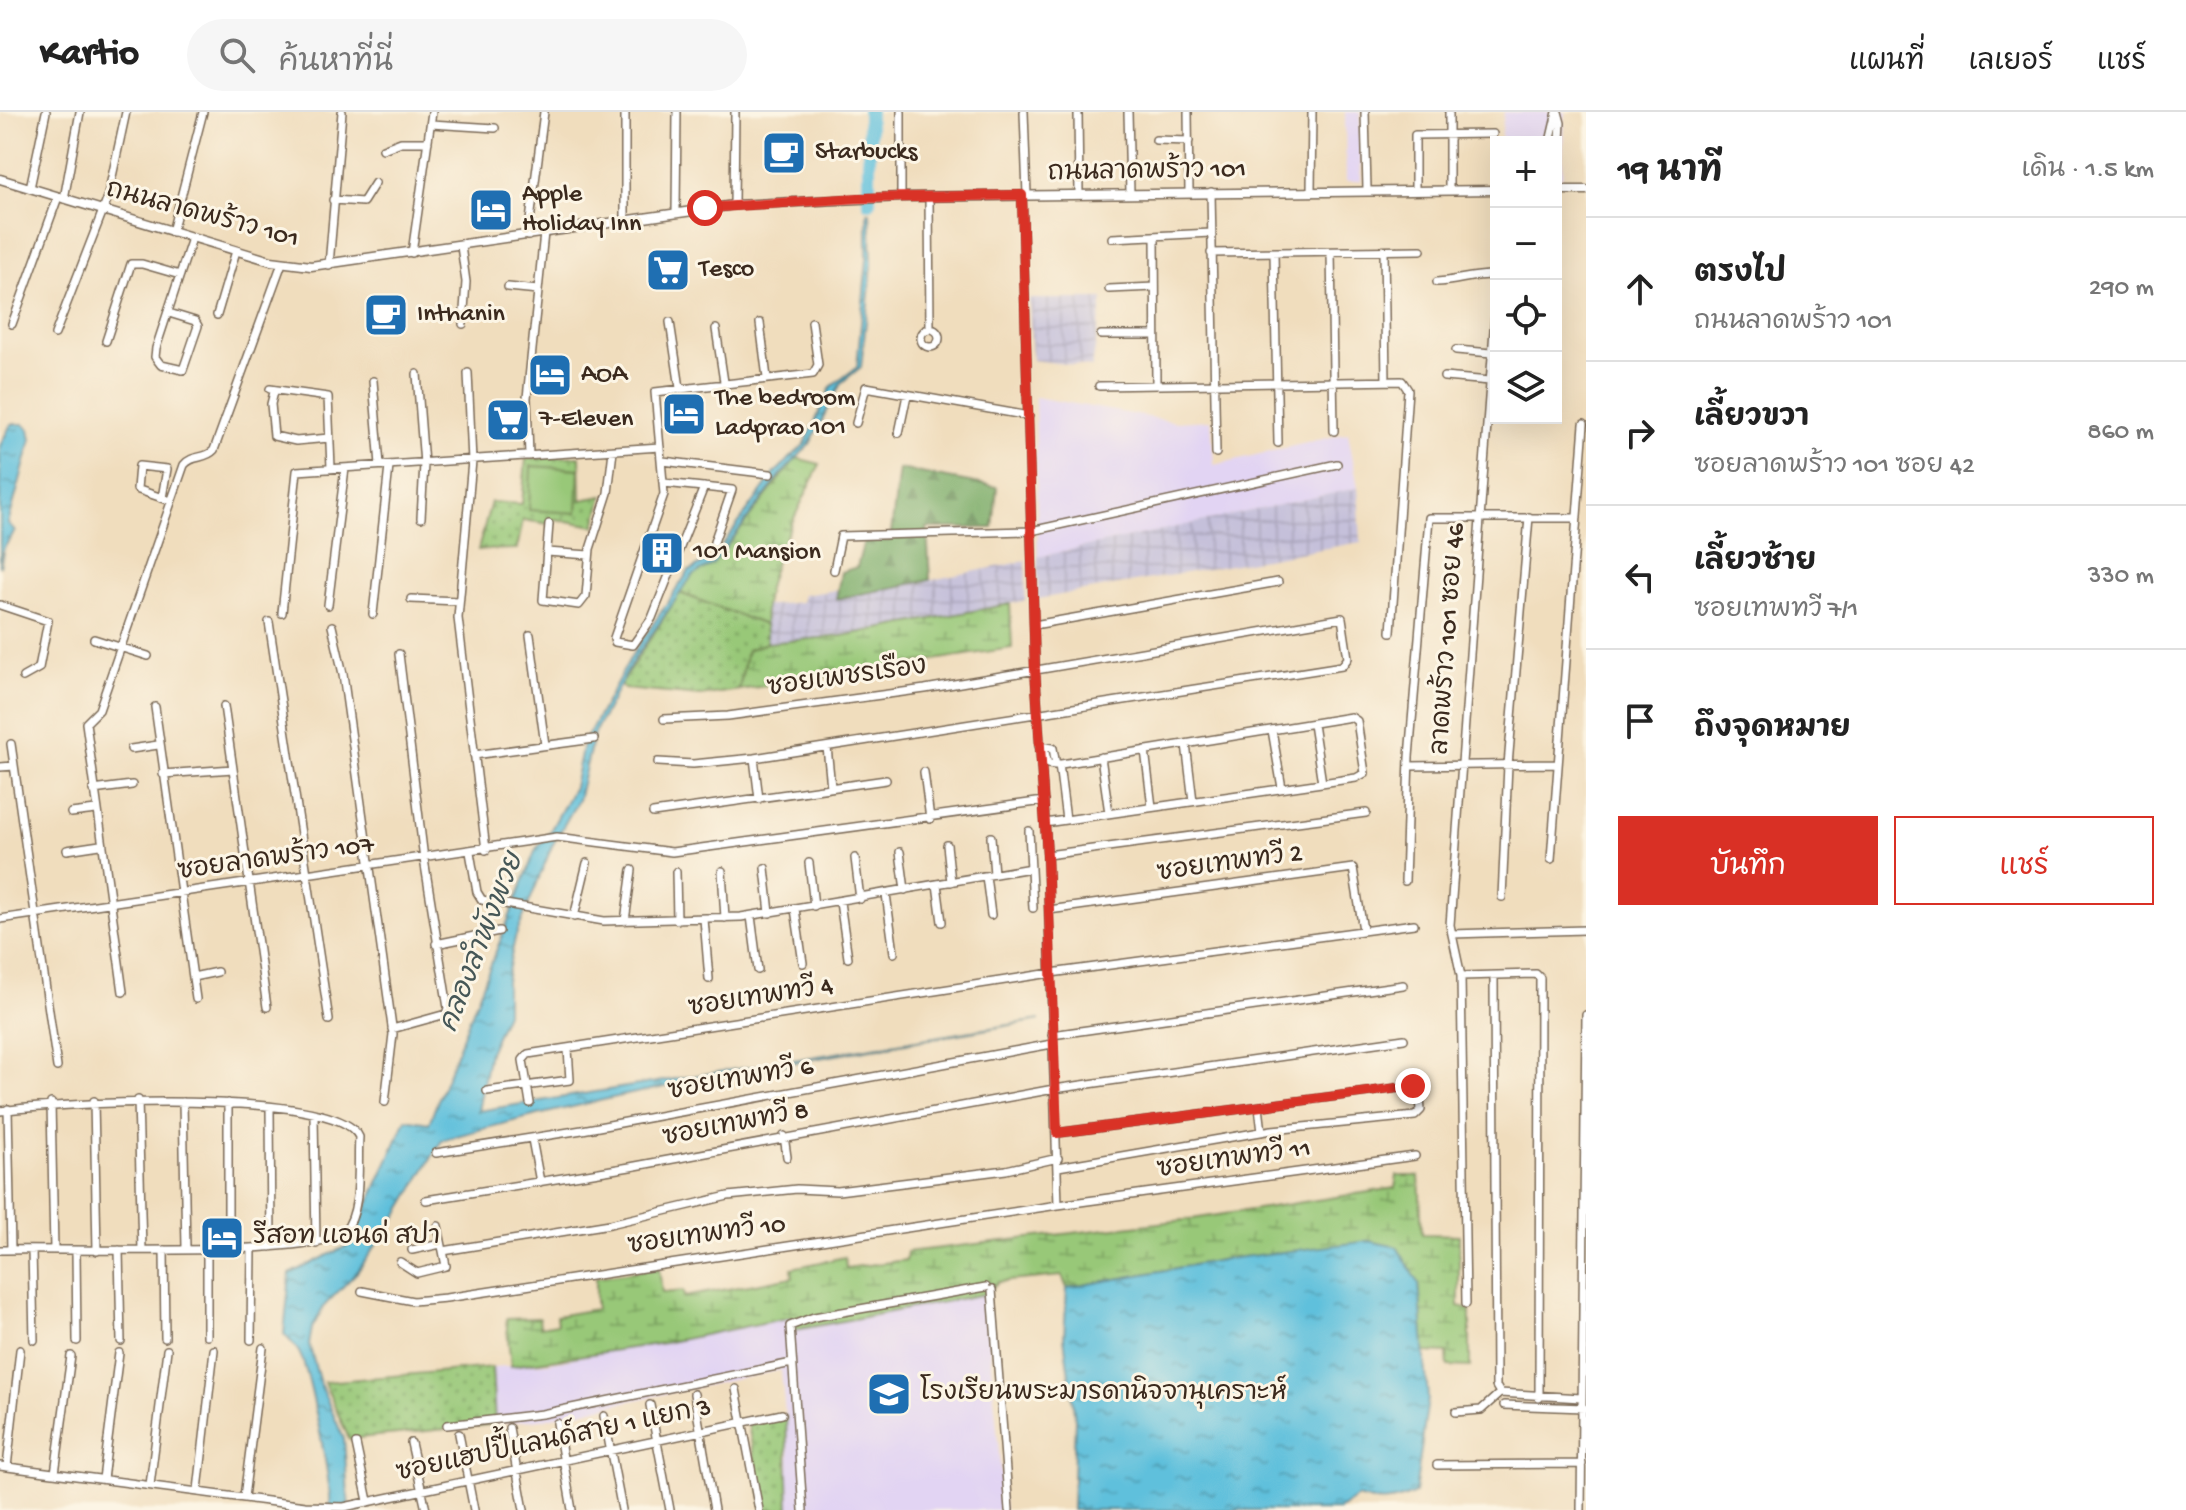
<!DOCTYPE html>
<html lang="th">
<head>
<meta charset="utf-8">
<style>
  body { margin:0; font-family:"Gochi Hand","Playpen Sans Thai",sans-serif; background:#f6f6f6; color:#222 }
  .controls { position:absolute; right:24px; top:24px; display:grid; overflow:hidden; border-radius:0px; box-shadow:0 8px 32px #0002 }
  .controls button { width:72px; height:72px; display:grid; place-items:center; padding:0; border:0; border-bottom:2px solid #e0e0e0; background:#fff; color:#222; font:40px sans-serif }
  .stop { position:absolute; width:24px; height:24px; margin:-18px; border:6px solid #d93025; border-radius:50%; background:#fff }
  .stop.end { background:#d93025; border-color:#fff; box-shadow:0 2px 8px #0008 }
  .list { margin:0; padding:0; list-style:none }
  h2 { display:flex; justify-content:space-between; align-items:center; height:104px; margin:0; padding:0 32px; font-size:34px }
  h2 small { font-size:26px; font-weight:400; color:#767676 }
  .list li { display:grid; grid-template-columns:52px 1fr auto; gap:24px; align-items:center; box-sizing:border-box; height:144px; padding:0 32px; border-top:2px solid #e0e0e0 }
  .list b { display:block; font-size:30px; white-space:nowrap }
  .list p { margin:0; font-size:26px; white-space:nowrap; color:#767676 }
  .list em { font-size:26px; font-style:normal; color:#767676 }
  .actions { display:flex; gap:16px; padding:24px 32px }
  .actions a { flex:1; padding:18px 0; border:2px solid #d93025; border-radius:0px; text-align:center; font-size:28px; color:#d93025 }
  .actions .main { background:#d93025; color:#fff }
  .icon { flex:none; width:44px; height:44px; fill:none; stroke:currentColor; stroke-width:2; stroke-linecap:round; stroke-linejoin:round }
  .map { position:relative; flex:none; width:1586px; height:1398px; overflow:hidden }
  header { display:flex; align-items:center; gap:48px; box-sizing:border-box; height:112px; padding:0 40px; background:#fff; border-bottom:2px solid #e0e0e0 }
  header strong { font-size:38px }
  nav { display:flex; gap:44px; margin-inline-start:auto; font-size:28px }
  .search { width:560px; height:72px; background:#f6f6f6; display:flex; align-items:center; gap:20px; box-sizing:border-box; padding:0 28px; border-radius:44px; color:#767676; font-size:30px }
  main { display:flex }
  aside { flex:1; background:#fff }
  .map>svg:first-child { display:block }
  .built { fill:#e2d4f3 }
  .industrial { fill:url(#industrial-grid) }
  .grass { fill:url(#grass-dots); stroke:#6a794b; stroke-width:2 }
  .forest { fill:url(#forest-firs); stroke:#5a6b43; stroke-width:2 }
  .wetland { fill:url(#wetland-marsh); stroke:#6a794b; stroke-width:2 }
  .pitch { fill:#98c878; stroke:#6a794b; stroke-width:2 }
  .water { fill:url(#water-ripples); stroke:#4c757d; stroke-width:2 }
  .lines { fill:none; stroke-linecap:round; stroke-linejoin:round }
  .river { stroke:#5ec0dc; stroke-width:14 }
  .minor-casing { stroke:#7a6956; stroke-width:10 }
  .tertiary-casing { stroke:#7a6956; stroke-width:11 }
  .minor { stroke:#fff; stroke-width:7 }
  .tertiary { stroke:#fff; stroke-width:8 }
  .route { stroke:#d93025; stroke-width:10 }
  .labels { text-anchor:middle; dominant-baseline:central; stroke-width:6; stroke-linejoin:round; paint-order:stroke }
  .poi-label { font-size:26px; fill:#3b2a1e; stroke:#fcf5e5; text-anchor:start }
  .street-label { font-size:26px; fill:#3b2a1e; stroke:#fcf5e5 }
  .water-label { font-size:28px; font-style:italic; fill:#465757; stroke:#fcf5e5 }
</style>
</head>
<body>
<header>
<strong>Kartio</strong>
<div class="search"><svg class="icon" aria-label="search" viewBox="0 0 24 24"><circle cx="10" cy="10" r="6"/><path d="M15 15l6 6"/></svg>ค้นหาที่นี่</div>
<nav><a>แผนที่</a><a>เลเยอร์</a><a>แชร์</a></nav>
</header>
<main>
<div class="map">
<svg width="1586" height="1398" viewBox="0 0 1586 1398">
  <defs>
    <pattern id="industrial-grid" width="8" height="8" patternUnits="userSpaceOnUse" patternTransform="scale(2)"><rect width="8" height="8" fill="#c5c0da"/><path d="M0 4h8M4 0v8" fill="none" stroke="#aaa5bb"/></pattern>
    <pattern id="grass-dots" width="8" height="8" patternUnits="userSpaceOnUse" patternTransform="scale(2)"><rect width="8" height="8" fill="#98c878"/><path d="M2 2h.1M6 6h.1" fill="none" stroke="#7da362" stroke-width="1.8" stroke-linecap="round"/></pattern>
    <pattern id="forest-firs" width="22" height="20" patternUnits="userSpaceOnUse" patternTransform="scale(2)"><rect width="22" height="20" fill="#7aac68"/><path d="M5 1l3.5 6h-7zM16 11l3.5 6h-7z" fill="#658c55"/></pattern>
    <pattern id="wetland-marsh" width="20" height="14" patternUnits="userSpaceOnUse" patternTransform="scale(2)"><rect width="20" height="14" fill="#98c878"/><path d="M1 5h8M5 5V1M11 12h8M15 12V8" fill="none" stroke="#7da362"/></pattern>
    <pattern id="water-ripples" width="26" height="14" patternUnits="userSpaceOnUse" patternTransform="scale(2)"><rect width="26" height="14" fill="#5ec0dc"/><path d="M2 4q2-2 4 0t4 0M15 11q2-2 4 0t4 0" fill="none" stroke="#4f9cb2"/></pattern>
  </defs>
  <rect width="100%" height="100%" fill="#fcf5e5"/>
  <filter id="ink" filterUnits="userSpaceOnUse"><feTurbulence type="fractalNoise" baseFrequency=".0125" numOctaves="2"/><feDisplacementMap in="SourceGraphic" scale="16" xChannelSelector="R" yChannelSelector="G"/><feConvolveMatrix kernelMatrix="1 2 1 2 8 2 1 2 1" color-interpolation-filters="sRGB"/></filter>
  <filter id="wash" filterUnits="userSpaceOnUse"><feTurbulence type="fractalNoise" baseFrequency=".006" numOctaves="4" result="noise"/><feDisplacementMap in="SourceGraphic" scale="32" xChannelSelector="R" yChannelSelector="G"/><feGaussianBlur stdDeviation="1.8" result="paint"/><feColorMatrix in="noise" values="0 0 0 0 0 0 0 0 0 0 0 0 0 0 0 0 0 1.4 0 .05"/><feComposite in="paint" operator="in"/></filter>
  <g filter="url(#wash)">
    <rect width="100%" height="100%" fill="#f0ddbd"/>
    <path class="built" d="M1345,0H1360L1361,69H1346Z
      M1504,0H1565L1562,66H1556V30H1501Z
      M1035,285L1176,310L1211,308L1214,353L1348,321L1358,376L1038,445Z
      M985,1182L1004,1398H789V1343L781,1258L542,1307L495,1312L492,1255L547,1251L793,1205L795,1218Z"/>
    <path class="industrial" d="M1029,187H1103L1092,255L1032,248Z
      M1358,376L1361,430L1038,487V445Z
      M1026,449L1025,489L841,524L767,531L763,494L801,490L803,483L836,478L837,487Z"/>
    <path class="grass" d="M580,344L581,388L603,384L595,414L556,407L549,412L523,408L517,437L478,438L491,390L522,392L526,347Z
      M680,481L765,513L767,531L747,538L739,578L700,584L624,577L620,573Z
      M492,1255L495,1312L349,1327L324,1270Z
      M786,1304L789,1398H764L748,1312Z"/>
    <path class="forest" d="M899,357L997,375L993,416H927L930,468L836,487L841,460L857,455L864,429H890Z"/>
    <path class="wetland" d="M796,346L820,352C800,396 760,464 765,513L680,481L692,463L713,452Z
      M1010,492L1012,536L739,578L747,538L767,531L841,524Z
      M1397,1064H1419L1422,1122L1459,1123V1194L1470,1197V1255L1448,1254L1447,1241L1424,1240L1419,1171L1226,1147L1067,1176L1062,1164L998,1170L985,1182L795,1218L792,1205L664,1231L511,1254L506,1207L539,1206L540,1215L557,1212L556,1204L596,1197V1165L659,1156L662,1181L683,1179L684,1185L793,1165L792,1156L845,1145L846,1156L906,1148L907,1140L1185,1108L1395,1076Z"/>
    <path class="pitch" d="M531,354L579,357L577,401L529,398Z"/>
    <path class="water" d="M867,100H870L872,153L861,255L841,271L810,332L780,364L713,452L692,464L633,549L594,621L578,688L552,734L515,826L506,869V901L489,940L478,999L1040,908C840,943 638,973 442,1028L399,1101L357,1160L325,1193L312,1216L309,1232L320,1272L344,1327L349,1398H330C333,1378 310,1262 300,1242C297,1235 289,1228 284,1222L290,1162L351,1132L406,1007L429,1011L536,737L548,723L574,675L583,632L632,543L689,459L713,446L776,360L805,332L831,275L857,255L867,147Z
      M11,312H23L29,317L31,328L8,412L15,419L4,436L0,455V334Z
      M1369,1129L1397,1135L1419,1171L1424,1236L1428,1287L1415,1381C1393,1391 1380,1392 1357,1385L1338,1398H1072L1075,1307L1064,1226L1067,1176L1226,1147Z"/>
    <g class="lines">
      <path class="river" d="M869,90V0"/>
    </g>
  </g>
  <g filter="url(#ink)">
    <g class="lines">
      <g class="minor-casing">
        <path id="minor" d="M1024,0L1027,83
          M1078,0L1079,82
          M1128,0L1130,81
          M1188,0L1189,80
          M1365,0L1367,77
          M431,12L495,16
          M1156,28L1189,29
          M1550,30L1557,0
          M383,37L401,30H428
          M30,76L46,0
          M1415,77V23L1493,22
          M1311,78L1312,0
          M1449,78V0
          M1557,78L1561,11L1558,0
          M1211,80L1216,341
          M1022,83L1035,557L1047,743L1058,1093
          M901,85V0
          M929,85L930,217
          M64,87L80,0
          M333,88L363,90L375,71
          M734,93L735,0
          M676,100L677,0
          M625,108V0
          M172,120L203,0
          M528,124L544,0
          M1155,124L1156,272
          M1112,126L1211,121
          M461,134L466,170L463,212
          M1384,139L1386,269
          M1331,140L1334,319
          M412,141L432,0
          M1211,141L1421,138
          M1274,141L1278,331
          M329,153L342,0
          M1437,170C1458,169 1474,162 1496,163
          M508,175L538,178
          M1109,177L1155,175
          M169,201L195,209L198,214L183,258L161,253L155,245L156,236L192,126
          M217,203L236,139
          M670,210L680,276
          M760,211L767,266
          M12,212L58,85
          M921 226a9 9 0 1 1 18 0a9 9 0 1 1-18 0Z
          M716,217L724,270
          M55,222L107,88L126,0
          M1101,223H1155
          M106,229L131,152H142L180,163
          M1456,238L1492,241
          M468,261L472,349L458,506L486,738
          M417,262L424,352L421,406
          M1444,265L1490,269
          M373,269L380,353
          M1099,274L1402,269L1408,278L1391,520
          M270,277L328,285L331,356
          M274,280L271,292L274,324L296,329L329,326
          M856,311L866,275L1029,304
          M899,321L907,283
          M529,344L527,286L544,121
          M663,349L770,362
          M664,371L732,378L714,430
          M704,375L652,506L633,533L615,530L614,526L664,382L655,280L813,262L818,253L812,210
          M162,386L167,357L139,354L137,377L139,378L171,389
          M549,412L543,488L579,493L586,484L590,437L608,381L613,339
          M547,440L589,443
          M834,458L841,424L1031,419L1337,352
          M411,487L458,489
          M0,493L48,509L39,556L23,565
          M328,493L345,356
          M282,501L297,359L660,335
          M373,502L389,355
          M269,510L329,908
          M1034,513L1278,470
          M332,514L343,562L393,922L385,990
          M530,523L545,633
          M94,527L148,544
          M224,594L267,895
          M155,595L196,887
          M1313,612L1322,671
          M1272,618L1282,676
          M11,632L57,955
          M1186,632L1193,689
          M1039,634L1053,636L1056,653
          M827,635L831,675
          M131,637L158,633
          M1145,638L1152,695
          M1040,640H1045L1048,652L1055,653L1351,605L1357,609L1365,661L1356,666L1045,711
          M474,643L594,627
          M1101,645L1109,701
          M754,646L759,687
          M658,650L693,652L754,646L1342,554L1348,546L1342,506L925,577L728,604L664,607
          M1059,652L1066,708
          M1410,654L1556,652
          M0,655L14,654
          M924,660L930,707
          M163,662L233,657
          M93,678L132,673
          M71,701L96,698
          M653,701L886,668
          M1029,719L1033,796
          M991,725L994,762
          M947,733L951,770
          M67,738L100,733
          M470,740L477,780L482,788L604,809L741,805L1031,756
          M900,740L905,778
          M1047,743L1366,701
          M855,746L860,787
          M1551,747L1584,312
          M809,751L814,794
          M765,756L770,801
          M722,759L725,806
          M676,760L677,808
          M986,764L991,803
          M1405,769L1409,645L1429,406H1577
          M937,772L942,810
          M886,782L894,841
          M1502,785L1508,653L1529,405
          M840,790L848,846
          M795,797L803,851
          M1049,798L1353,756L1363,818
          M751,804L758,858
          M574,805L587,751
          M0,807L557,725L672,740L1044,689
          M704,807L709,867
          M625,809L632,758
          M1452,822L1586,818
          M436,832L499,819
          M1461,864L1536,862L1540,866L1539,1286
          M1494,864L1496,1274L1500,1281
          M193,865L217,860
          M123,880L86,611L99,598L184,353C193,342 205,348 214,338L282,151
          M392,917L446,902L448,896L424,747L399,542
          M1052,923L1403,873
          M487,979L570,968L568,937
          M138,988L142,1138
          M94,989L97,1139
          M183,990L186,1136
          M51,991L54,1138
          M228,991V1135
          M530,991L523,948L528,942L1051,861L1414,812
          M1259,995L1262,1020
          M270,996L271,1135
          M8,997L11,1138
          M0,999C52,991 338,975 359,1025C357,1051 363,1099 344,1120C321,1146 51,1136 0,1138
          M314,1003L316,1132
          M1057,1021L1413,974L1419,976L1421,998L1415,1004L1272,1018L1058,1055
          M784,1024L787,1045
          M532,1027L540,1070
          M436,1041L582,1018L1052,932
          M426,1088L630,1055L1054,977L1404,927
          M32,1138L34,1228
          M119,1138L121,1229
          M164,1138L165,1226
          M412,1138L441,1132
          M76,1139L77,1229
          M443,1139L610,1112L728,1084L797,1077L838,1079L1006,1058L1058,1046
          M400,1150L417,1161L446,1154L438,1114
          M992,1178L1009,1398
          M362,1179L413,1189L446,1186L1058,1093L1415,1044
          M1466,1192L1461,864L1450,813L1496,191
          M207,1224V1135
          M251,1228L252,1136
          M736,1277L759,1398
          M1500,1281L1581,1286
          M694,1282L714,1398
          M650,1293L670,1398
          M1504,1293L1584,1296
          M1456,1300L1481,1298L1500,1281
          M604,1304L622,1398
          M557,1311L572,1398
          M447,1313L542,1302L792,1251
          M509,1316L524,1398
          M459,1322L474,1398
          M411,1331L426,1398
          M356,1332L368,1389
          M1437,1353L1582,1352
          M0,1354L305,1394L344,1395L782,1302
          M7,1355L20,1238
          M55,1361L71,1244
          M103,1367L119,1241
          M150,1373L167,1238
          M198,1378L214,1238
          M244,1385L263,1236
          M803,1398L790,1214L814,1205L986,1175
          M1581,1398L1586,903"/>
      </g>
      <g class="tertiary-casing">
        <path id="tertiary" d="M0,67L271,149L311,154L734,93L901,85L1496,78
          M1556,78H1586"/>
      </g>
      <use href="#minor" class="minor"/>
      <use href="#tertiary" class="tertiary"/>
    </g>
  </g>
  <g class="lines" filter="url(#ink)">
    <path class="route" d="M705,96L859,86L1022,83L1035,557L1047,743L1057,1021L1413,974"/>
  </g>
  <defs>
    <g id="cafe-square" transform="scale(2.3)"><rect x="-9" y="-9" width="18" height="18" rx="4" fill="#1f6fb2" stroke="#fcf5e5"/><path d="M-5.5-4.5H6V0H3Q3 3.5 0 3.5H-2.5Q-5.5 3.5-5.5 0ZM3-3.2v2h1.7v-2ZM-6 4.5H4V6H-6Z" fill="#fff"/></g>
    <g id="hotel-square" transform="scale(2.3)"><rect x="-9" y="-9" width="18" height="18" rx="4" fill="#1f6fb2" stroke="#fcf5e5"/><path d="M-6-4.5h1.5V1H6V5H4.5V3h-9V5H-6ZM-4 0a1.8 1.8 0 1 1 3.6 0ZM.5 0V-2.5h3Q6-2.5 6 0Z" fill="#fff"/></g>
    <g id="supermarket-square" transform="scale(2.3)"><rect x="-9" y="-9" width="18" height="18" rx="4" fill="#1f6fb2" stroke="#fcf5e5"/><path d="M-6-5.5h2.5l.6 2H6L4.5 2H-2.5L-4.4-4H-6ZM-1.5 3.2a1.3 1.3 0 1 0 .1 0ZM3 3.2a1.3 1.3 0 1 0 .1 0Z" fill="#fff"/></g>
    <g id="building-square" transform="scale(2.3)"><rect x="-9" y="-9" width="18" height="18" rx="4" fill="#1f6fb2" stroke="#fcf5e5"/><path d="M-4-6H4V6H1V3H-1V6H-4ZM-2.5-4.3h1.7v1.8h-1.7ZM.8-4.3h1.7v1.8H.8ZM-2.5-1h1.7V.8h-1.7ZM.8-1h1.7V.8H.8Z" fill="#fff"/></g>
    <g id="school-square" transform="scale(2.3)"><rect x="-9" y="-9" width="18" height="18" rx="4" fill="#1f6fb2" stroke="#fcf5e5"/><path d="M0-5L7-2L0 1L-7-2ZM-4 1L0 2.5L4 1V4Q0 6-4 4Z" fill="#fff"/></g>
  </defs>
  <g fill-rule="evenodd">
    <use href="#cafe-square" x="784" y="41"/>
    <use href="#hotel-square" x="491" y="98"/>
    <use href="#supermarket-square" x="668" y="158"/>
    <use href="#cafe-square" x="386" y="203"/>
    <use href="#hotel-square" x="550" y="263"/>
    <use href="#hotel-square" x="684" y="302"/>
    <use href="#supermarket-square" x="508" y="308"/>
    <use href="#building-square" x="662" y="441"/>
    <use href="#hotel-square" x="222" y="1126"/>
    <use href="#school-square" x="889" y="1282"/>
  </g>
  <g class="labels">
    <g class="poi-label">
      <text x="815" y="41">Starbucks</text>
      <text x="522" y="83">Apple<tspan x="522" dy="30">Holiday Inn</tspan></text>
      <text x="699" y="158">Tesco</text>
      <text x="417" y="203">Inthanin</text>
      <text x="581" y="263">AOA</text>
      <text x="715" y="287">The bedroom<tspan x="715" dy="30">Ladprao 101</tspan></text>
      <text x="539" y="308">7-Eleven</text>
      <text x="693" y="441">101 Mansion</text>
      <text x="253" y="1126">รีสอท แอนด่ สปา</text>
      <text x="920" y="1282">โรงเรียนพระมารดานิจจานุเคราะห์</text>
    </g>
    <g class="street-label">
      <text transform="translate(1147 61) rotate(-1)">ถนนลาดพร้าว 101</text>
      <text transform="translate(202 104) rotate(15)">ถนนลาดพร้าว 101</text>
      <text transform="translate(1450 527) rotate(-86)">ลาดพร้าว 101 ซอย 46</text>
      <text transform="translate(847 567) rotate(-8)">ซอยเพชรเรือง</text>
      <text transform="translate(276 748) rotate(-8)">ซอยลาดพร้าว 107</text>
      <text transform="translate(1230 753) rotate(-8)">ซอยเทพทวี 2</text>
      <text transform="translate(761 887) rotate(-9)">ซอยเทพทวี 4</text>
      <text transform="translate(741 969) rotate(-10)">ซอยเทพทวี 6</text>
      <text transform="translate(736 1014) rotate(-11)">ซอยเทพทวี 8</text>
      <text transform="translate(1234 1049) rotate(-8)">ซอยเทพทวี 11</text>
      <text transform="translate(707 1125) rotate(-8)">ซอยเทพทวี 10</text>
      <text transform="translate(554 1330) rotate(-12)">ซอยแฮปปี้แลนด์สาย 1 แยก 3</text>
    </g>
    <g class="water-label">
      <text transform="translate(483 831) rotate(-69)">คลองลำพังพวย</text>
    </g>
  </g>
</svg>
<div class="controls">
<button>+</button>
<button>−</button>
<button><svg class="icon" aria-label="locate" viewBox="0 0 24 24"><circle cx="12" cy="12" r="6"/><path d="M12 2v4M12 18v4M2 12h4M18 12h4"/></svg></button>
<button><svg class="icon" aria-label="layers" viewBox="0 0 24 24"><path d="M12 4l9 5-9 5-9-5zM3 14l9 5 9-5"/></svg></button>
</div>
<div class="stop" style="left:705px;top:96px"></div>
<div class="stop end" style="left:1413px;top:974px"></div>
</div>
<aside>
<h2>19 นาที<small>เดิน · 1.5 km</small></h2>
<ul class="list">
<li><svg class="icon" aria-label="ahead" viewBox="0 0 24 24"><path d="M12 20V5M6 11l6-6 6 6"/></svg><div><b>ตรงไป</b><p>ถนนลาดพร้าว 101</p></div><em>290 m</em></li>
<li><svg class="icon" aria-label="right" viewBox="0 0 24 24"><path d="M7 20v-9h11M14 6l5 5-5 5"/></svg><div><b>เลี้ยวขวา</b><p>ซอยลาดพร้าว 101 ซอย 42</p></div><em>860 m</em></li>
<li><svg class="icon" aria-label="left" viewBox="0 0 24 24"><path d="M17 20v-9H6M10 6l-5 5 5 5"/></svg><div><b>เลี้ยวซ้าย</b><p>ซอยเทพทวี 7/1</p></div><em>330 m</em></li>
<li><svg class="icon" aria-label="arrive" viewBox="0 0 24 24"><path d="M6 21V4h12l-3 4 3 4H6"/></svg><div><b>ถึงจุดหมาย</b></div></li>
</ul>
<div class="actions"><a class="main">บันทึก</a><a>แชร์</a></div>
</aside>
</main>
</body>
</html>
